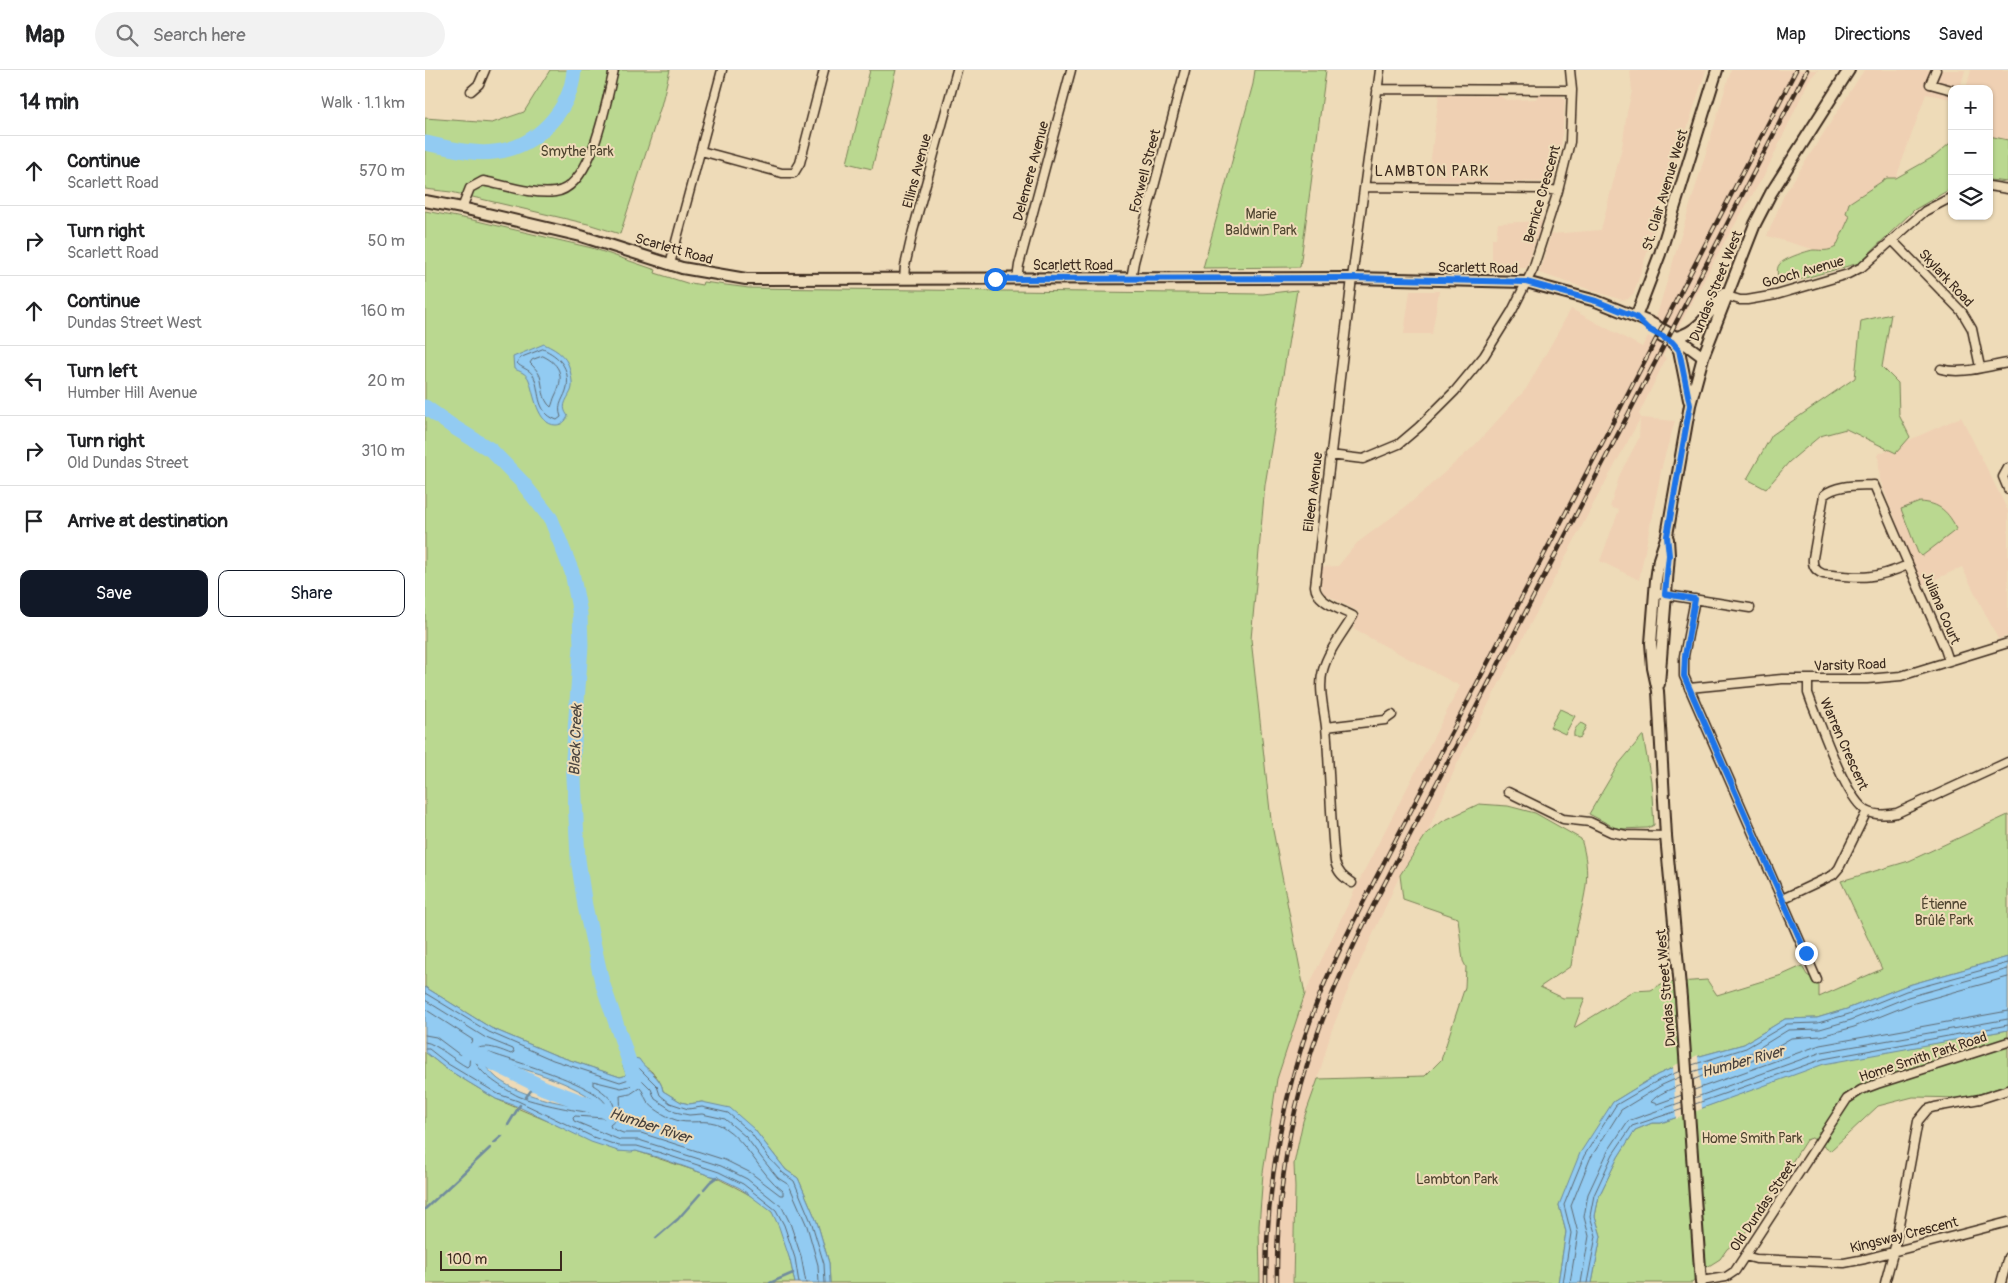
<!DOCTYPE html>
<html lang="en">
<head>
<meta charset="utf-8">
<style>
  body { margin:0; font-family:Pangolin,sans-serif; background:#f2f2f2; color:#202124 }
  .controls { position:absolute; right:15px; top:15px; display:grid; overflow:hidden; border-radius:10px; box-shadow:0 1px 4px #0004 }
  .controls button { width:45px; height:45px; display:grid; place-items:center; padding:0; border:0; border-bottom:1px solid #e0e0e0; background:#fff; color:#202124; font:25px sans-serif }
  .scale { position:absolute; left:15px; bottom:12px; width:122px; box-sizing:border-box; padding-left:5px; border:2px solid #3b2a1e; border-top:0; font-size:14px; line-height:18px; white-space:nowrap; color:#3b2a1e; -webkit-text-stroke:4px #eedbb8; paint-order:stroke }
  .stop { position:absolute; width:15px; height:15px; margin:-11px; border:4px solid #1a73e8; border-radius:50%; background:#fff }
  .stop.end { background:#1a73e8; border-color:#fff; box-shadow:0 1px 5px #0008 }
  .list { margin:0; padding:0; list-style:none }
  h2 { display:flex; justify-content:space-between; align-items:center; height:65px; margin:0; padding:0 20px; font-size:21px }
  h2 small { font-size:16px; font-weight:400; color:#757577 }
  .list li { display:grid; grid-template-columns:32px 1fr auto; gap:15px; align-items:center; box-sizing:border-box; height:70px; padding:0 20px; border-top:1px solid #e0e0e0 }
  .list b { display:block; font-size:19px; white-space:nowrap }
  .list p { margin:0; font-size:16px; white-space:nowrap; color:#757577 }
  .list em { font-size:16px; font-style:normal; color:#757577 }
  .actions { display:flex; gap:10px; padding:15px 20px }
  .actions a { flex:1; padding:11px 0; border:1px solid #111827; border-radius:10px; text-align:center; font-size:18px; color:#111827 }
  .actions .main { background:#111827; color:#fff }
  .icon { flex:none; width:28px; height:28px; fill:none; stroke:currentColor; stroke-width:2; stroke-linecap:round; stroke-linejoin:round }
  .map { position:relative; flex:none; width:1583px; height:1213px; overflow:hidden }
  header { display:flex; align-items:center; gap:30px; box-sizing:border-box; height:70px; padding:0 25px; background:#fff; border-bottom:1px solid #e0e0e0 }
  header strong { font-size:24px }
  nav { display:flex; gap:28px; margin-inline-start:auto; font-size:18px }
  .search { width:350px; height:45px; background:#f2f2f2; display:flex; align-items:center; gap:12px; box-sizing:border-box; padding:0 18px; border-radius:28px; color:#757577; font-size:19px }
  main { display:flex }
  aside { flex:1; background:#fff }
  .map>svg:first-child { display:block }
  .built { fill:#efd0b3 }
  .green { fill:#bad890; stroke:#7a8157 }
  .water { fill:#92cbf2; stroke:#6f8b9d; fill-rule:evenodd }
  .pier { fill:#eedbb8 }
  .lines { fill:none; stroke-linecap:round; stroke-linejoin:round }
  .shore { stroke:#5e6a73; stroke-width:1 }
  .stream { stroke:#6f8b9d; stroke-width:2.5 }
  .river { stroke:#92cbf2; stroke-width:15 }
  .minor-casing { stroke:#3b2a1e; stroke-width:11 }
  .secondary-casing { stroke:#3b2a1e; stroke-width:14 }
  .minor { stroke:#eedbb8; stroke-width:8 }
  .secondary { stroke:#eedbb8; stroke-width:10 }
  .rail-casing { stroke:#3b2a1e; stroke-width:4.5 }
  .rail { stroke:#eedbb8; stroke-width:2.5; stroke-dasharray:8; stroke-linecap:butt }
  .route { stroke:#1a73e8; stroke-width:6 }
  .labels { text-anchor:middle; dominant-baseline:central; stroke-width:4; stroke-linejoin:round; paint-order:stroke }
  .park-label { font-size:14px; fill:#4e442f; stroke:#eedbb8 }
  .street-label { font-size:14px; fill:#3b2a1e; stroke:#eedbb8 }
  .neighbourhood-label { font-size:15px; letter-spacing:1px; fill:#3b2a1e; stroke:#eedbb8 }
  .water-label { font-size:15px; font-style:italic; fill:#48423e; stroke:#eedbb8 }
</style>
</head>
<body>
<header>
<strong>Map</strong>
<div class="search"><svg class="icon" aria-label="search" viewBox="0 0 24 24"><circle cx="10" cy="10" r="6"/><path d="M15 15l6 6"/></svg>Search here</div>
<nav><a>Map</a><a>Directions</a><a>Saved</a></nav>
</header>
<main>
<aside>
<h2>14 min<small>Walk · 1.1 km</small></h2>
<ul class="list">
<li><svg class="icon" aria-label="ahead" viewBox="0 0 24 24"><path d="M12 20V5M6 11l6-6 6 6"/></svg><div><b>Continue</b><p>Scarlett Road</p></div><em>570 m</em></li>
<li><svg class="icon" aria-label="right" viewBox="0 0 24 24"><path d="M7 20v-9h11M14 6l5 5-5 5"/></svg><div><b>Turn right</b><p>Scarlett Road</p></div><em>50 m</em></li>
<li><svg class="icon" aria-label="ahead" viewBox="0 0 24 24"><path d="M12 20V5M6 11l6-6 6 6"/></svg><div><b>Continue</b><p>Dundas Street West</p></div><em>160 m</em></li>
<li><svg class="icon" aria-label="left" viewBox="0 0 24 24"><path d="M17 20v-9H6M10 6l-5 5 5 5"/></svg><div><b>Turn left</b><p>Humber Hill Avenue</p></div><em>20 m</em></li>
<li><svg class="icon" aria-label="right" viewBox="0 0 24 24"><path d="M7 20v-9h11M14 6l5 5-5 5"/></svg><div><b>Turn right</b><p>Old Dundas Street</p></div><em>310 m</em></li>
<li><svg class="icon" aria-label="arrive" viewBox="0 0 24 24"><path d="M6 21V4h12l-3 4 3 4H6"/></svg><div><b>Arrive at destination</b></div></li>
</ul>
<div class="actions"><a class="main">Save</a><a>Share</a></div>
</aside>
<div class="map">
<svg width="1583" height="1213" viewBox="0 0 1583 1213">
  <rect width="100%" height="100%" fill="#eedbb8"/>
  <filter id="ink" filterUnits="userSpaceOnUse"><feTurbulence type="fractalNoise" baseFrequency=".02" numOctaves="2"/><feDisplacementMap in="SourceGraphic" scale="10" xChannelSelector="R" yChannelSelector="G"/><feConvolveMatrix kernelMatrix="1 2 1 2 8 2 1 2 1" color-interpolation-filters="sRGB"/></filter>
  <g filter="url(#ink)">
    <path class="built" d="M1205,0H1281L1209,223L1203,229L1197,230L1114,203L1126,164L1176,160L1197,77L1202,42L1207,21Z
      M1306,0H1393L1384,10L1341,102L1300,171L1252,260L1231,248Z
      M1439,0H1540L1535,19H1527V29L1501,24L1471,108H1462L1426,145L1411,177L1398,182L1342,166L1359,125Z
      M1546,0H1583V70L1564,66V19H1541Z
      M1014,25L1075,26L1081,30L1111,29L1113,25L1136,26L1140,30L1136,80L1128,109L1124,112L1003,111Z
      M1118,151L1101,198L1067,197V168H1071L1073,153Z
      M985,221H1014L1007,264H979Z
      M1146,239L1217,277L1223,266L1243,277L1238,286L1241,288L1214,344L1216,348L1250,351L1238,392L1214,510L1175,491L1194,440L1185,437L1195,404L1214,368L1215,349L1169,433L1033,692L1002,763L975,805L927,910L906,962L889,1023L878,1051L869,1094L870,1118L868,1213H835L834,1156L838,1103L852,1009L880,924L937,805L1035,616L928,559L934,542L898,523L896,513L897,497L913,496L932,473L983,435L1049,376L1101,319Z
      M1536,347L1583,441V566L1573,569L1537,497L1496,516L1455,410L1453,384Z"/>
    <path class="green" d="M125,0H245L236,36L195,164L163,154L26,122L0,119V48L67,53L99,42Z
      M445,0H471L447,99L422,93Z
      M830,0H901L875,197L778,198L828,14Z
      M1564,66L1583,70V112L1564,110Z
      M1525,73H1527V118L1489,140L1434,193L1359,214L1353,211C1353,206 1351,199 1354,195C1357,189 1382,181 1388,180C1398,180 1402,182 1411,177L1425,146L1421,143L1424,133L1462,108H1471L1510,86Z
      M0,141L48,150L167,178L231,200L230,203L265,214L266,213L277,215L278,212L324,218L838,224L872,220L840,415L826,569L846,750L880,924L852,1009L838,1103L834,1156L835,1213H405L404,1193L392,1152L373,1108L361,1100L329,1059L277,1032L264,1034L256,1032L238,1021C237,1012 228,1000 218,996C213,994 204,996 198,996L201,1004L199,1006L195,1007L130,985L66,958L0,917Z
      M1466,244L1457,297L1473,313L1474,345L1485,367L1471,383L1421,359L1395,366L1364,392L1341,419L1322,409L1347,365L1430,308L1436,251Z
      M1495,432C1515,433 1523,442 1532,459L1497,486L1493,483L1476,439Z
      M1135,639L1150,646L1140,664L1125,657Z
      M1156,653L1161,656L1156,667L1153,668L1149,666C1148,660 1152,656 1156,653Z
      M1218,665L1226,711L1229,755L1223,758L1193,759L1164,744L1193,695Z
      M1054,734L1083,736L1110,743L1156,769C1167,805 1160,823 1152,858C1149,870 1148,884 1146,896L1115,917L1138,928H1160L1149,958L1209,921L1226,920L1238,913L1282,910L1292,925L1357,905L1377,896L1382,905L1394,912V927L1457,899L1416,811L1484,791L1583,745V887L1480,916L1422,939L1392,948L1360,949L1319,974L1275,986L1232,1005L1188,1032L1134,1135L1141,1162L1133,1213H868L870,1118L869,1094L878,1051L893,1009L1000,1006L1016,990L1040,917L1041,897L1038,891L1033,848L978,829L975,805L1002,763L1018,751Z
      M1583,960V1015L1541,1028L1488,1027L1453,1036L1405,1081L1387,1068L1381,1070L1329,1152L1316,1168L1302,1179L1295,1189L1279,1199L1267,1213H1167L1176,1166L1170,1146L1174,1126L1193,1087L1210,1060L1227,1053H1236L1399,993Z
      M0,982L20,998L71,1029L193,1081H211L283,1105C292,1107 297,1111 304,1114C318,1121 337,1131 347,1142C359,1156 366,1195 370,1213H0Z"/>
    <path class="water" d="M119,274C134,281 144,288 146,305C147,310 148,316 146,321C142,330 135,336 143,346C141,351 137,355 131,355C112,355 109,323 104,310C102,304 95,301 89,299L88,287Z
      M1583,887V960L1399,994L1236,1053H1227L1210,1060L1193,1087L1174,1126L1170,1146L1176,1166L1167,1213H1133L1141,1162L1134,1135L1155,1083L1188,1032L1232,1005L1275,986L1319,974L1360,949L1392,948L1422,939L1480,916Z
      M0,917L66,958L130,985L195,1007L199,1006L201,1004L198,993L209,988L214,989C221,1001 236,1006 238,1021L256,1032L264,1034L277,1032L305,1038L329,1059L361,1100L373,1108L392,1152L404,1193L405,1213H370L365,1190L354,1157L347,1142L315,1118L292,1107L283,1105L235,1088L211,1081L206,1082L193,1081L166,1072L94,1037L71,1029L20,998L0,982ZM63,988C102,1001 148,1010 179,1038C148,1037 98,1028 73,1009C66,1003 60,996 54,989Z"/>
    <path class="pier" d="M1273,985L1277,1039L1251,1049L1248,996Z"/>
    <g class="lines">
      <path class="shore" d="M118,279C134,286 145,298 142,317C140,328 131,334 136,347L132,350C109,342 116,319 108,305C104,299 96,298 92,293L95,288Z
        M118,286C137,295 139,308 130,326C128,330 128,333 126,337C117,330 118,316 115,306C113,301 109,297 105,293L107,290Z
        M0,923L64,962L128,990L195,1012L204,1009L206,1004L204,996L210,994L232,1016L235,1025L245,1033L263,1039L277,1037L303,1043L326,1063L343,1087L358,1103L369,1111L387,1154L399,1194L400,1213
        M0,930L61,968L88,979L89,982L86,984C73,979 56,971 45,984L44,995L42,997C30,991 11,973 0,972
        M0,939L48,970L35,985L11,967L0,965
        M0,979H4L23,994L73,1024L93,1031L168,1067L194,1076H212L236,1083L294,1102L318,1114L351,1140L359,1155L370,1188L374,1213
        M65,983C84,990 184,1017 182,1039C179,1042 180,1042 176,1043C161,1044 106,1032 93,1026C81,1020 52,1003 50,989L52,985Z
        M1267,995L1321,978L1362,954L1393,953L1424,944L1481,921L1583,893
        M1267,1002L1324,984L1363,960L1395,959L1426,950L1483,927L1583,899
        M1268,1010L1282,1004L1327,991L1366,968L1396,966L1429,957L1486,934L1583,907
        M1256,1015C1246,1019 1232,1024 1226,1032L1232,1034L1257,1025
        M215,1018C219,1022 219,1026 222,1031C228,1039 239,1045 248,1049C263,1056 282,1047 297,1056C323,1072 334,1103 358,1121V1125H355L326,1103L300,1090L216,1063H198L186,1058L185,1055C196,1047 196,1039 195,1026L205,1024Z
        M1269,1020L1395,975L1583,941
        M1269,1028L1397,982L1583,949
        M1270,1034L1398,989L1583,955
        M381,1213L376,1186L365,1153L357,1137L322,1109L296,1096L214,1070H195L149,1051L148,1048L150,1046L179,1048C202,1038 179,1022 168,1015V1011L196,1018L205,1016L214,1007L226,1019L230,1029L250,1042L264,1045L277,1044L300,1049L321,1067L339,1091L353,1108L364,1115L382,1156L393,1195L394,1213
        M1138,1213L1146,1163L1139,1135L1159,1086L1191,1035L1234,1010L1255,1001
        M1145,1213L1153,1163L1146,1136L1165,1089L1196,1040L1237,1015L1255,1007
        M1156,1213L1164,1166L1159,1147L1163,1124L1183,1081L1203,1051L1257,1032
        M1162,1213L1171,1166L1165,1146L1169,1125L1188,1084L1207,1056L1258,1039"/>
      <path class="stream" d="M101,1027L111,1014
        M83,1055L95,1035
        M69,1073L77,1066
        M279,1119L285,1112L292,1107
        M0,1139L65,1078
        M231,1168L253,1149L275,1124
        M345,1213L368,1203"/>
      <path class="river" d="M0,73C22,77 46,85 69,82C110,78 146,41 149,0
        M0,337L27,356L66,380L97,412L126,449L147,502L155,544L156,576L148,688L153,789L160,836L177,912L210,1009
        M40,979L119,1018L186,1043"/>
      <g class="minor-casing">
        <path id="minor" d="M1511,0L1505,14L1527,20
          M952,19L1147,20
          M46,21L54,14L60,0
          M276,81L357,103H369L375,93L399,0
          M1564,116L1583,119
          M940,117L1120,119L1133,121
          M37,138L45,118L58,111C79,115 109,125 130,122C168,117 181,31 189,0
          M1467,170L1537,242L1547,259L1555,297
          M245,194L297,0
          M479,209L480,196L488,161L532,0
          M592,209L594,195L646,0
          M706,209L709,192L760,0
          M1302,226L1315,230H1322L1351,225L1423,204L1437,197L1500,141L1527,127
          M1516,299C1537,305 1562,296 1583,293
          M905,385L938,389L974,374L994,357L1030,321L1059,286L1087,241L1108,199L1133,121L1145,72L1147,20L1145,0
          M1583,398L1578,407L1583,419
          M1483,495C1448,510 1436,508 1398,504C1391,501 1387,497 1388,488L1399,425C1412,414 1433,416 1449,415L1520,579L1524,591
          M1236,524L1325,538
          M1270,529L1259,586V606L1392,910
          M1383,609V623L1387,634C1397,657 1421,730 1442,741C1451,746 1462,745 1472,743L1583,692
          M1264,618L1357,609H1442L1476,606L1583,573
          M901,657L960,650L967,645
          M1083,722L1138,749L1165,752L1186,762L1201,765L1241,766
          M927,813C918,807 913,803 910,792C905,747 905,702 901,657C899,638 893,618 898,600C903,581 918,563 928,546C915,539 891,532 890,516L927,208L955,0
          M1357,829L1408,805L1414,798L1442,741
          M1320,1186L1331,1189L1419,1193L1440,1189L1583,1152
          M1276,1211L1301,1207L1310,1201L1422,1029L1436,1020L1452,1014L1583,972
          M1460,1213L1470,1176L1493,1051L1503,1039L1510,1037L1555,1029L1583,1020
          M1576,1213L1583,1187"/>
      </g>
      <g class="secondary-casing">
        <path id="secondary" d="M0,131L37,138L156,166L257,198L321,209L927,208L1101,212L1171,231L1226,253L1251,267L1278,287
          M1211,247L1235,184L1292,0
          M1237,267L1247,272L1254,280L1264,330
          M1251,267C1274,263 1286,240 1299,223
          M1234,614L1244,485L1243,469
          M1276,1213L1256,928L1241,766L1233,621L1228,598L1226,573L1231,510L1234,489L1242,465L1265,335L1278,287L1330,154L1346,123L1424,0"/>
      </g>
      <use href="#minor" class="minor"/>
      <use href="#secondary" class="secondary"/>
      <g class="rail-casing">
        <path id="rail" d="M841,1213C841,1114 858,1019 894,927C907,893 924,860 941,827L1371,0
          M852,1213C850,1072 886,956 950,832L1382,0"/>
      </g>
      <use href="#rail" class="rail"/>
    </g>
  </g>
  <g class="lines" filter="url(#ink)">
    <path class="route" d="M570,209L927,208L1101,212L1171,231L1211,247L1223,259L1247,272L1254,280L1265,335L1242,466L1244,485L1240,524L1270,529L1260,586L1259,606L1381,883"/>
  </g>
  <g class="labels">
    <g class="park-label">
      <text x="152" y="81">Smythe Park</text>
      <text x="836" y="144">Marie<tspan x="836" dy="16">Baldwin Park</tspan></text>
      <text x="1519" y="834">Étienne<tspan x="1519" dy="16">Brûlé Park</tspan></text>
      <text x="1327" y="1068">Home Smith Park</text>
      <text x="1032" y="1109">Lambton Park</text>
    </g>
    <g class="street-label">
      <text transform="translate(492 101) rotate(-75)">Ellins Avenue</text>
      <text transform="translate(606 101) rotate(-75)">Delemere Avenue</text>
      <text transform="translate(720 101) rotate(-75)">Foxwell Street</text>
      <text transform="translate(1240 120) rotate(-73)">St. Clair Avenue West</text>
      <text transform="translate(1117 124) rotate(-74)">Bernice Crescent</text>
      <text transform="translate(249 179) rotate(16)">Scarlett Road</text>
      <text x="648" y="195">Scarlett Road</text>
      <text transform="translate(1053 198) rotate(1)">Scarlett Road</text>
      <text transform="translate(1378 202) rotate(-16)">Gooch Avenue</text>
      <text transform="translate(1521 208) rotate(47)">Skylark Road</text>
      <text transform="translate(1291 216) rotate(-68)">Dundas Street West</text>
      <text transform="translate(888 422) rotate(-83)">Eileen Avenue</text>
      <text transform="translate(1516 538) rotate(67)">Juliana Court</text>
      <text transform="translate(1425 595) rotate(-2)">Varsity Road</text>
      <text transform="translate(1419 674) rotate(66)">Warren Crescent</text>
      <text transform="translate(1241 918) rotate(-95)">Dundas Street West</text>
      <text transform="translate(1498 987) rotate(-18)">Home Smith Park Road</text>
      <text transform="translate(1338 1136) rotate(-56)">Old Dundas Street</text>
      <text transform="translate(1479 1165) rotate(-14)">Kingsway Crescent</text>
    </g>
    <g class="neighbourhood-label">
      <text x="1007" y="101">LAMBTON PARK</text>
    </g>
    <g class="water-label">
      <text transform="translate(151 670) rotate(-88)">Black Creek</text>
      <text transform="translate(1318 992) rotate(-15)">Humber River</text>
      <text transform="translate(225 1056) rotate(18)">Humber River</text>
    </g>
  </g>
</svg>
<div class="controls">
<button>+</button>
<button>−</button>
<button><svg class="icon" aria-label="layers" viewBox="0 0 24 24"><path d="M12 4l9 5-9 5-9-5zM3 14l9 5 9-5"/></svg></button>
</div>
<div class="scale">100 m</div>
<div class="stop" style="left:570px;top:209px"></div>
<div class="stop end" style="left:1381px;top:883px"></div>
</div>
</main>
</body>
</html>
